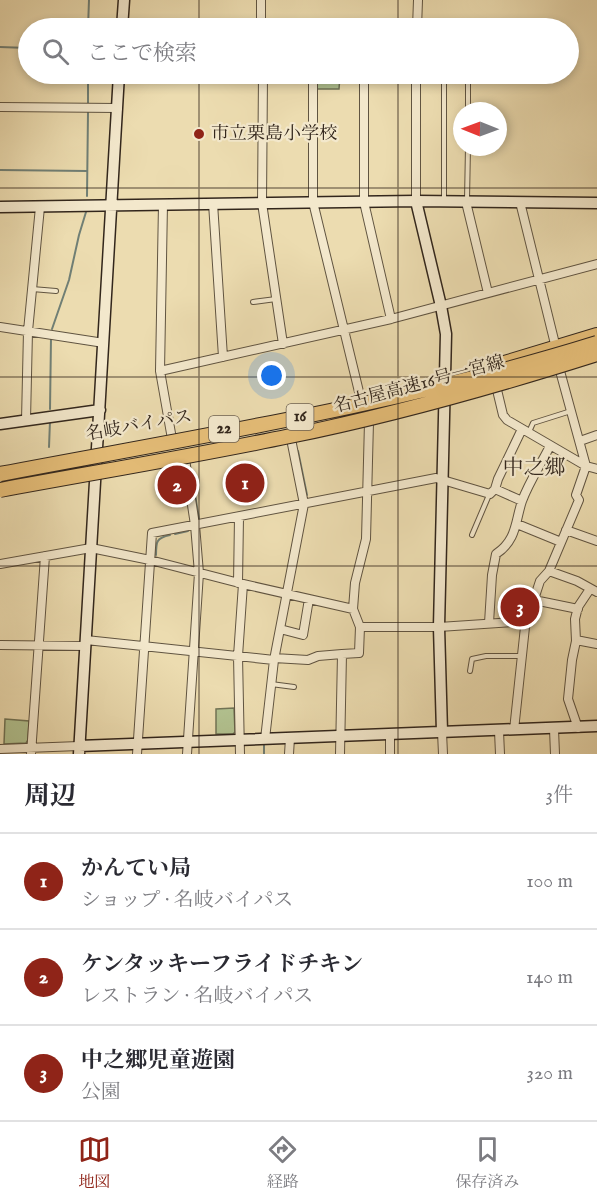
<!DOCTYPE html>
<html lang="ja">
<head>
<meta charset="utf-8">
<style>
  body { margin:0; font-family:"IM FELL English","Noto Serif JP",serif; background:#f2f2f3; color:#2b2b33 }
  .compass { position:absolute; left:453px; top:102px; width:54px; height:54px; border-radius:50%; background:#fff; box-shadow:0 3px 9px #0003; rotate:271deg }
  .you { position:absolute; left:272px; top:376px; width:21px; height:21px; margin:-15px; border:4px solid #fff; border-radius:50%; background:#1a73e8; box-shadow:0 0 0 9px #1a73e833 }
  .badge { display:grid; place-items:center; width:39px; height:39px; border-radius:50%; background:#8f2418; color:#fff; font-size:20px; font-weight:700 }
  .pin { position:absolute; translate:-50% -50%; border:3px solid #fff; box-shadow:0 2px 6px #0006 }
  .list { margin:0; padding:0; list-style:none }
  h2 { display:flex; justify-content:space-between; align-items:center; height:78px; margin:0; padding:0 24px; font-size:26px }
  h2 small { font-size:20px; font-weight:400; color:#7c7c81 }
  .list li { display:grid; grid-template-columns:39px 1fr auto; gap:18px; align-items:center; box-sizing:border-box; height:96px; padding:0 24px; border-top:2px solid #e1e1e2 }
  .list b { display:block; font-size:22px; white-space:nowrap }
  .list p { margin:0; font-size:20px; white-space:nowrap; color:#7c7c81 }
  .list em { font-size:20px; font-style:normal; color:#7c7c81 }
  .icon { flex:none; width:33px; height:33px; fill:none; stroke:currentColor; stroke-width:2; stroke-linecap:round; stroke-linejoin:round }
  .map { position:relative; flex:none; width:597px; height:754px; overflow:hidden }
  .search { position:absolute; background:#fff; box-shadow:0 3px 9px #0003; left:18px; right:18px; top:18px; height:66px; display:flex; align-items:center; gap:15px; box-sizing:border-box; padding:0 21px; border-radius:33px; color:#7c7c81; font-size:22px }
  .sheet { height:366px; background:#fff }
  nav { display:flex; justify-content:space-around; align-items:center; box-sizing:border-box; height:84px; border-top:2px solid #e1e1e2; background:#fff; font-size:16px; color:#7c7c81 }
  nav a { display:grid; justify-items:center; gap:3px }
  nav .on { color:#8f2418 }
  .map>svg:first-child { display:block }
  .green { fill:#b2c290; stroke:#727456; stroke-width:1.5 }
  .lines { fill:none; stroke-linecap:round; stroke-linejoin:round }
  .stream { stroke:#707f75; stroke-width:2 }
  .lane-casing { stroke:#605441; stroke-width:6 }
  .street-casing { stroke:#605441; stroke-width:10 }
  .secondary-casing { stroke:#32261c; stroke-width:13 }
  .highway-casing { stroke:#32261c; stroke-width:16 }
  .lane { stroke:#f3e8cc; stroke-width:4 }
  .street { stroke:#f3e8cc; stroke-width:8 }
  .secondary { stroke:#f3e8cc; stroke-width:10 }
  .highway { stroke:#e6be78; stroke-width:14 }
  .highway-bridge-casing { stroke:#32261c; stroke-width:16; stroke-linecap:butt }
  .highway-bridge { stroke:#e6be78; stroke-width:14 }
  .grid { fill:none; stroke:#32261c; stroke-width:1.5; stroke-opacity:0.55 }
  .poi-dot { fill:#8f2418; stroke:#f3e8cc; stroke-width:2 }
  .labels { text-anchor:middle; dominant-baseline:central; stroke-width:4.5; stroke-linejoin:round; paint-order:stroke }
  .shield { fill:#f3e8cc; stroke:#6c6051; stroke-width:1.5 }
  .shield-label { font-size:16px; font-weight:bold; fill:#32261c }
  .poi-label { font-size:18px; fill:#32261c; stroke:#f3e8cc; text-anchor:start }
  .street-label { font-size:18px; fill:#32261c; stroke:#f3e8cc }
  .quarter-label { font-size:21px; fill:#32261c; stroke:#f3e8cc }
</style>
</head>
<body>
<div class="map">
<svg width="597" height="754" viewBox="0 0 597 754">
  <rect width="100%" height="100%" fill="#ecdcb0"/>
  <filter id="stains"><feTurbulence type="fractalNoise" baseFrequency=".00333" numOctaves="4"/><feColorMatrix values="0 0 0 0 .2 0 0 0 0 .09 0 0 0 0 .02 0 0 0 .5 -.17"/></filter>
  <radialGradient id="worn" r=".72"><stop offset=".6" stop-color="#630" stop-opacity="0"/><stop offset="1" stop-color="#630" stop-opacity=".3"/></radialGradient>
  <path class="green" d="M319,76H340L339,89H317V78Z
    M512,592L533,595L526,620L510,621Z
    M234,708L235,732L233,734H216V709Z
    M5,719L29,721L28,740L26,743L4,744Z"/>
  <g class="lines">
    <path class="stream" d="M88,28L89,0
      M0,47L28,48
      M88,104V74
      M0,170L87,171
      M87,196L88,112
      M52,329L69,280L79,235L86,212
      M50,409L51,338
      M49,447L50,421
      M298,451L307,495
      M191,470L199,519
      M175,534L188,531
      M156,555C156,542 156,538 170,535
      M264,754V745"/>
    <g class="lane-casing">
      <path id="lane" d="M468,111V74
        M467,200L468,147
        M444,201V74
        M32,289L56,291
        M253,302L276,299
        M529,432L533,423L571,411
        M472,535L489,495
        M470,671L472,659L486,656H522
        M271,684L294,687"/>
    </g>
    <g class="street-casing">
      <path id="street" d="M261,28V0
        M417,28L418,0
        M263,74L262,203L283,344
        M313,74V202L361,400
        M364,74V202L391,319
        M0,107L118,108
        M416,201V74
        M466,202L488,293
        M520,202L556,348
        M213,203L223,357
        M163,204L160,371L172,439
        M0,327L104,343
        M160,371L391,319L597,264
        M497,390L503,415L507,420L586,466L597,469
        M26,420L28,331L40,207
        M580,441L597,435
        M185,459L195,525L199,573L187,754
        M495,489L498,479L522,429
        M517,524L561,542
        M566,530L597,541
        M0,564L91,548L150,560L243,584L353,609
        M549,571L577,581L597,592
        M238,583L239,517
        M534,600L578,609
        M489,623L492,575L496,554C517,540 515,522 522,501C529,482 541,464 550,446
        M360,627H439L527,621
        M280,629L303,635L309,599
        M86,640L274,660
        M576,640L597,644
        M0,645L86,646
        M274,658L308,660L318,656L342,654
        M578,728L568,699L572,660L576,641L575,619L578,607L590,589
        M554,729L555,754
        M514,730L525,627L540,581L549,571L579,500L576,495L586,466L560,371
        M499,731L500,754
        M442,732L443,754
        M390,734V754
        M265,739L274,660L304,504L291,439
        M0,749L79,746
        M31,754L45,556
        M137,754L152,533L436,478L490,494L495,489L522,501
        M240,754L238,656L243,584
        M289,754L290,738
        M340,754L342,654L359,653L360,627L353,609L355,583L366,539L369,422"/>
    </g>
    <g class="secondary-casing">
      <path id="secondary" d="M122,28L124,0
        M416,201L441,306L446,334L439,627L442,732
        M0,207L416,201L597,203
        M0,424L100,410
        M79,746L597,726
        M79,754L119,74"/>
    </g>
    <g class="highway-casing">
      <path id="highway" d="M501,364L597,335"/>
    </g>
    <use href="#lane" class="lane"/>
    <use href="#street" class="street"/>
    <use href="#secondary" class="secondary"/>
    <use href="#highway" class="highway"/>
    <g class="highway-bridge-casing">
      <path id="highway-bridge" d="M0,474C200,436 402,404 597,343
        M0,490C97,472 194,456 290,436C394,415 496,386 597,354"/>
    </g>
    <use href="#highway-bridge" class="highway-bridge"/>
  </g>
  <path class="grid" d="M199,0V28M398,0V28M199,74V754M398,74V754M0,188H597M0,377H597M0,566H597"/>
  <circle class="poi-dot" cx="199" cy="134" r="6"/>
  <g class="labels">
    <g class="shield">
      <rect x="286.5" y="404" width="27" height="26" rx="4.5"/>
      <rect x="209" y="416" width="30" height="26" rx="4.5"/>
    </g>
    <g class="shield-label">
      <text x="300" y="417">16</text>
      <text x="224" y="429">22</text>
    </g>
    <g class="poi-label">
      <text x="211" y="134">市立栗島小学校</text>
    </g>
    <g class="street-label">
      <text transform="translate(419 385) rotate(-15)">名古屋高速16号一宮線</text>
      <text transform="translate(139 426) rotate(-10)">名岐バイパス</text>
    </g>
    <g class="quarter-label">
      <text x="534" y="468">中之郷</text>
    </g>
  </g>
  <rect width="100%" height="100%" filter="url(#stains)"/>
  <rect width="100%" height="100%" fill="url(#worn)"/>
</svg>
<svg class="compass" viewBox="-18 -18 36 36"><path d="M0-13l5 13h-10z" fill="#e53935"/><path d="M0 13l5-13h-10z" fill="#7c7c81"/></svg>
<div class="you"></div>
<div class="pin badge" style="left:245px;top:483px">1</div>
<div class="pin badge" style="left:177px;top:485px">2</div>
<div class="pin badge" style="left:520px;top:607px">3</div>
<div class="search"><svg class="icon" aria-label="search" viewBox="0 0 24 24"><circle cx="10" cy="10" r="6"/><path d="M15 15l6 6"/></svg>ここで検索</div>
</div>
<section class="sheet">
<h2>周辺<small>3件</small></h2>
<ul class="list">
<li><span class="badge">1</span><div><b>かんてい局</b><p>ショップ · 名岐バイパス</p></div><em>100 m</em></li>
<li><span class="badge">2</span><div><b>ケンタッキーフライドチキン</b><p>レストラン · 名岐バイパス</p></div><em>140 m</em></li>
<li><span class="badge">3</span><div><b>中之郷児童遊園</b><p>公園</p></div><em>320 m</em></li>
</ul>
</section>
<nav>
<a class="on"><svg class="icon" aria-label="map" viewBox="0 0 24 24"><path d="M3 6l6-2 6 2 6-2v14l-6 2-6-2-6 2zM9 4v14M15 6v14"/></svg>地図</a>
<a><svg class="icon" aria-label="directions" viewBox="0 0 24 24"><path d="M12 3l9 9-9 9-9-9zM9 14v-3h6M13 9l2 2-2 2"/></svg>経路</a>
<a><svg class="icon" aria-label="saved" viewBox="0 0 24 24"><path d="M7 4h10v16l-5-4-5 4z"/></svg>保存済み</a>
</nav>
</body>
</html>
